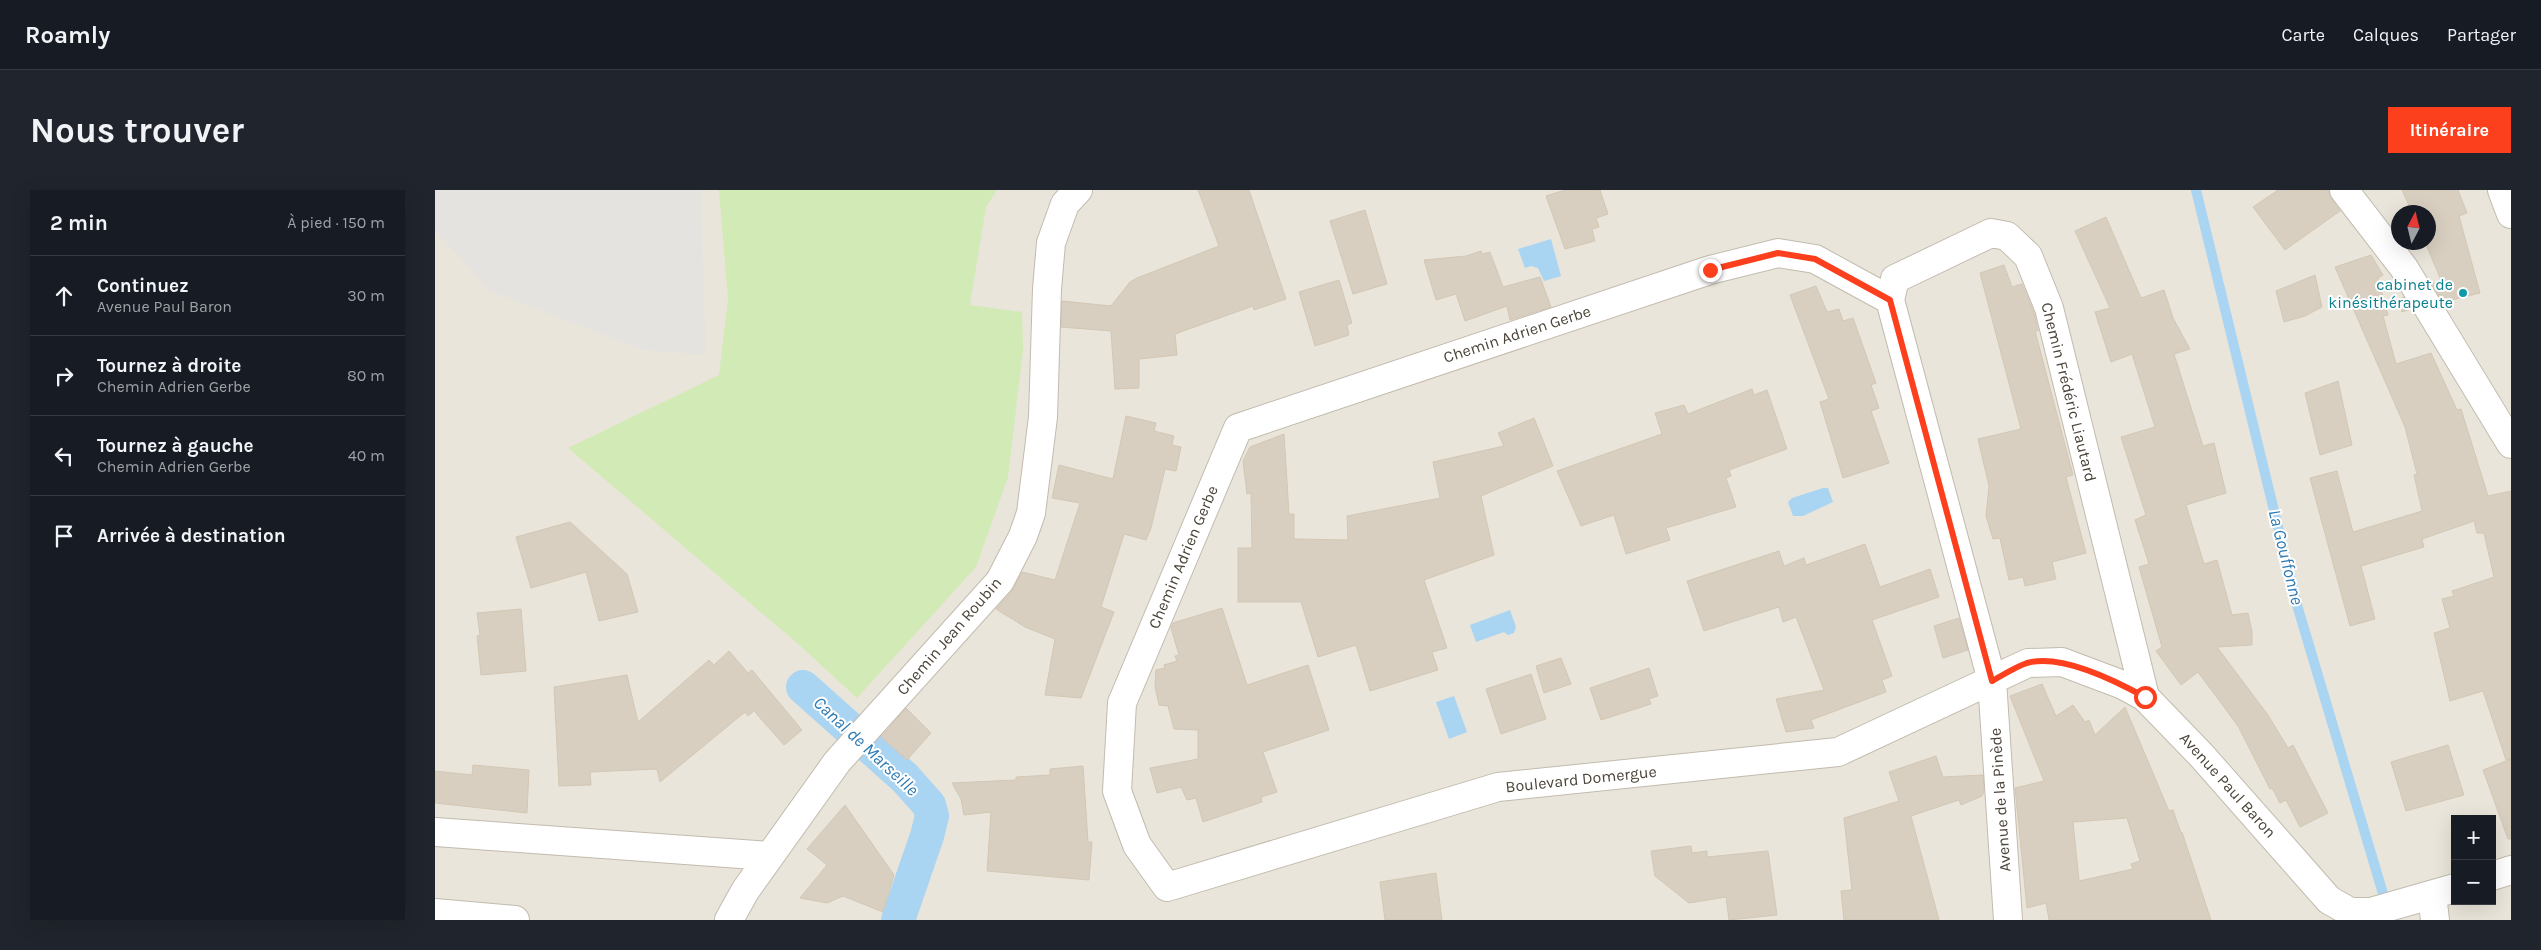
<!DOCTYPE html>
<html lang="fr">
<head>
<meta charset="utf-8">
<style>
  body { margin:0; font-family:Karla,sans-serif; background:#20242c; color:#f1f3f6 }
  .controls { position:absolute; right:15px; bottom:15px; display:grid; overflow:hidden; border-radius:0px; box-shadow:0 5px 20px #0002 }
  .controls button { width:45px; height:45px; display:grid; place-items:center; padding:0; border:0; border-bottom:1px solid #363941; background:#171b24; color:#f1f3f6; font:25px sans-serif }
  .compass { position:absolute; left:1956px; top:15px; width:45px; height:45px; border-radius:50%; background:#171b24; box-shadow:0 5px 20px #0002; rotate:7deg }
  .stop { position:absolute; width:15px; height:15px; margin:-11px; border:4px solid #fc3f1d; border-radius:50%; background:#fff }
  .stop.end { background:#fc3f1d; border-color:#fff; box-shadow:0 1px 5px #0008 }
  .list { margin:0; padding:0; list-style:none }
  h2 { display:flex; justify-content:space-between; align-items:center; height:65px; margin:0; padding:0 20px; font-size:21px }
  h2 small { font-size:16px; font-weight:400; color:#9ea1a6 }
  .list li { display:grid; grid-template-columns:32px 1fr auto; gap:15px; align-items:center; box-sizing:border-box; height:80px; padding:0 20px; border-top:1px solid #363941 }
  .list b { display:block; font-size:19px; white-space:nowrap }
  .list p { margin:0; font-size:16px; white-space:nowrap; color:#9ea1a6 }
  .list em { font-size:16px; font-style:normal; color:#9ea1a6 }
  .icon { flex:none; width:28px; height:28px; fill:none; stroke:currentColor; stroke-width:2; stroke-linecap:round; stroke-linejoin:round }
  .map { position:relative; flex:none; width:2076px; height:730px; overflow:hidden; border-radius:0px }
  header { display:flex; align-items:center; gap:30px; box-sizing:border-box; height:70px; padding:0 25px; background:#171b24; border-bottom:1px solid #363941 }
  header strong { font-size:24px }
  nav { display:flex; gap:28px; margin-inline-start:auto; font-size:18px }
  .intro { display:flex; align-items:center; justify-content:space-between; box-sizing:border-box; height:120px; padding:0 30px }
  h1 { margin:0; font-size:35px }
  .button { padding:12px 22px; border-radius:0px; background:#fc3f1d; color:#fff; font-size:18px; font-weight:700 }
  main { display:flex; gap:30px; padding:0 30px }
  aside { flex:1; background:#171b24; border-radius:0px; box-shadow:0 5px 20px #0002 }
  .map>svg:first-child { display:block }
  .residential { fill:#eae5da; fill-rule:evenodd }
  .green { fill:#d2eab5 }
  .parking { fill:#e5e3e0 }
  .water { fill:#a9d4f2 }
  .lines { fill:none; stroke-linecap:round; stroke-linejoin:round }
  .stream { stroke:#a9d4f2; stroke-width:10 }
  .canal { stroke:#a9d4f2; stroke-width:34 }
  .building { fill:#d8cfc1; stroke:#d3c7b4; fill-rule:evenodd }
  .minor-casing { stroke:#c2bbae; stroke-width:30 }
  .minor { stroke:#fff; stroke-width:28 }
  .route { stroke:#fc3f1d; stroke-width:6 }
  .culture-dot { fill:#0f9aa8; stroke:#fff; stroke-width:2 }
  .labels { text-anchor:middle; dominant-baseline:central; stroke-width:4; stroke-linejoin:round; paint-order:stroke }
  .culture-label { font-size:16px; fill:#0d838f; stroke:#fff; text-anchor:end }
  .street-label { font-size:16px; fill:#4b4439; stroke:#fff }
  .water-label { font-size:18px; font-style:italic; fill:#2e7ab2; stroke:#fff }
</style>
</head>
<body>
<header>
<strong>Roamly</strong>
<nav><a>Carte</a><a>Calques</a><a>Partager</a></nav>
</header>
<div class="intro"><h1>Nous trouver</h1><a class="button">Itinéraire</a></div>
<main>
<aside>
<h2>2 min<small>À pied · 150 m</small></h2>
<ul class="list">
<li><svg class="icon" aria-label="ahead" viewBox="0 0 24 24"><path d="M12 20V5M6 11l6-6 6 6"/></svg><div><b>Continuez</b><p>Avenue Paul Baron</p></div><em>30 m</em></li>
<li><svg class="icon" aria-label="right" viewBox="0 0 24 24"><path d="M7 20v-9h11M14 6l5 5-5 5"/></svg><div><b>Tournez à droite</b><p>Chemin Adrien Gerbe</p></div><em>80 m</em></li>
<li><svg class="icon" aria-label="left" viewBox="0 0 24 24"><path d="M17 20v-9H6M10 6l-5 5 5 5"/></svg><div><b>Tournez à gauche</b><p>Chemin Adrien Gerbe</p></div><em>40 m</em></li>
<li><svg class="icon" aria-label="arrive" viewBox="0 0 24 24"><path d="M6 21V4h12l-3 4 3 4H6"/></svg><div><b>Arrivée à destination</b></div></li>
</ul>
</aside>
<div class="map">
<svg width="2076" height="730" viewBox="0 0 2076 730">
  <rect width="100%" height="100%" fill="#f6f3ec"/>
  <path class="residential" d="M0,0H2076V730H0ZM1964,22H1994V52H1964ZM2020,629H2057V711H2020Z"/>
  <path class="green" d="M284,0H562L551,17L535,115L587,122L588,160L573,287L541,377L422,508L362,453L133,258L284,185L293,109Z"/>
  <path class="parking" d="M0,0H266L271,165L208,160L55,101L0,40Z"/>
  <path class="water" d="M1116,49L1126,86L1109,91L1103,78L1096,76L1090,78L1083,59Z
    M1388,298H1393L1398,312L1368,326H1358L1353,312L1357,308Z
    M1075,420L1081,437L1079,443L1073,445L1069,442L1041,452L1035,435Z
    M1019,506L1032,542L1014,549L1001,512Z"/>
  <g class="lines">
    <path class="stream" d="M1761,0L1862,415L1952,717"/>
    <path class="canal" d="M368,497L470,588L494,615L497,626L492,646L463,730"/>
  </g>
  <path class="building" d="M763,0H814L851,109L819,120L818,116L740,144L742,165L704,169V198L680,199L676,141L626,137L627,111L676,116L695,92L702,88L784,56Z
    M1130,0H1165L1173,24L1161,28L1164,37L1157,39L1160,51L1130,59L1111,6Z
    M1843,0H1893L1897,10L1905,21L1850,60L1818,17Z
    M1967,0H2023L2032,23L2024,26L2045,103L2008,112L1997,94L2006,90L1990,52H1994V22H1977Z
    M930,20L952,94L918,104L895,31Z
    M1671,27L1706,108L1729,100L1738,128L1755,159L1739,164L1768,256L1779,253L1791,303L1751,315L1769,374L1782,370L1797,425L1813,423L1817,442V455L1782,457L1833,525L1853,558L1858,555L1893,623L1865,637L1851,610L1845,613L1837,598L1835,599L1803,536L1763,482L1746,495L1721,461L1727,457L1704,377L1714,374L1700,330L1711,325L1686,247L1720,237L1697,164L1676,172L1660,122L1675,118L1640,41Z
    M1046,61L1047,64L1055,62L1068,97L1105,87L1116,117L1075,130L1072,116L1030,131L1021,104L1001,110L989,70L1031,66Z
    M1936,65L1948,85L1943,88L1953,125L1948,126L1961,174L1996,163L2022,220L2026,219L2053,306L2076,301V569L2071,570L2048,501L2015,511L1999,443L2015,438L2007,409L2019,406L2017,401L2059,387L2049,343H2042L2039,331L1987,349L1989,357L1926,376L1940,429L1915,436L1875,288L1902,281L1918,342L1987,321L1979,285L1982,284L1970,237L1900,77Z
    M1569,75L1577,97L1587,94L1599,123L1603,141H1600L1638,285L1631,287L1651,363L1617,372L1621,389L1590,396L1588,387L1574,390L1565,348L1558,349L1551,326L1554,296L1543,249L1586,239L1545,83Z
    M1880,85L1887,117L1870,126L1849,132L1841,101Z
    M904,90L917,133L912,135L914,145L880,156L864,102Z
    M1381,96L1392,122L1404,119L1408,131L1418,128L1441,193L1436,195L1444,218L1436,221L1454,273L1408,288L1385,212L1394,209L1355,105Z
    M1969,107L1976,119L1967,122L1963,110Z
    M1903,191L1917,255L1885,265L1870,203Z
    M1317,199L1319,205L1332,200L1352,259L1294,280L1296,286L1291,288L1301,317L1231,338L1235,350L1191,364L1179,325L1146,336L1122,281L1227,244L1220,223L1249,215L1253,224Z
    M691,226L721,233L719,241L739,246L737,255L746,257L741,281L730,279L716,338L711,350L689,344L666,417L679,422L646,508L610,505L620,449L590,437L561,419L577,401L587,382L620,390L645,313L617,308L624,275L678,289Z
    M1099,228L1118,276L1046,306L1059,365L989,390L1012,458L997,462L1003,480L935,501L921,455L883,467L866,412H803V358H817L816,303L812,304L808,271L815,257L849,244L854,324H859V349L913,350L912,326L1005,308L998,272L1069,256L1063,243Z
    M135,332L192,384L203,422L164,431L151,382L96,398L81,347Z
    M1430,354L1445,397L1495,379L1504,407L1437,430L1457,486L1447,490L1451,502L1376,530L1379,538L1351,542L1341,509L1389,500L1361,427L1348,432L1344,417L1269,441L1252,391L1344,361L1349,376L1369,368L1371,375Z
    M787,418L812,495L873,475L894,540L828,562L842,602L826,607L827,612L768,632L761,608L752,610L746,597L722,603L715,578L763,569V540L739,539L733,516L724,515L720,496L721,480L730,478L729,475L742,471L740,466L744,465L736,438L738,433Z
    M86,419L91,481L46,485L42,446L45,445L42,423Z
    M1524,428L1533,460L1508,468L1499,436Z
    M294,461L313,483L317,480L367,540L349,555L319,521L313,526L310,522L225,592L222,579L155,582L156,595L124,596L119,497L192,485L203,532L274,470L279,475Z
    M1126,468L1136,494L1109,503L1101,476Z
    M1214,478L1223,506L1214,509L1216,514L1166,530L1155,498Z
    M1096,484L1111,529L1066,544L1051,499Z
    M1607,494L1621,526L1638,515L1650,532L1654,530L1660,545L1690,517L1734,621L1738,620L1746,643L1747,642L1776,730H1614L1611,713L1592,718L1580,598L1609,591L1575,506ZM1692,628L1705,671L1696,674L1698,679L1644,691L1638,632Z
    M471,518L496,543L472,570L446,547Z
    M2013,555L2029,605L1971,621L1956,572Z
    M1501,566L1508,587L1548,585L1549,601L1547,606L1526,615L1524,610L1476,626L1504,730H1409L1406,701L1417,700L1409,628L1464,611L1454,582Z
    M2076,569V649H2073L2048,580Z
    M38,575L94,580L92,623L0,613V581L37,585Z
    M648,576L653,652H657L654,690L552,681L556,622L529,625L526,609L517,593L581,590V587L615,585V579Z
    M410,615L459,685L448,722L408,706L392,713L365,708L392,675L372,659Z
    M1256,656L1257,663L1272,661V667L1333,661L1342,725L1294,730L1291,707L1254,713L1220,686L1216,661Z
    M1001,683L1007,730H950L945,692Z"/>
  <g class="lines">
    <g class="minor-casing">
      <path id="minor" d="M1909,0L1969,78L2076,254
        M2067,0L2076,24
        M1455,110L1460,89L1556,43L1572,46L1593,66L1614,118L1710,507
        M0,642L334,666
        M2057,686L2076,680
        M1997,705L2000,730
        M0,723L80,730
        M294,730L310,701L402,572L565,391L588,346L596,323L608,227L612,99L616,53L630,14L643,0
        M1573,730L1557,491L1455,110L1380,69L1343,63L1275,80L803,238L687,513L682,601L702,655L732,697L1063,597L1403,562L1593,473L1627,472L1688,495L1710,507L1767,566L1894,710L1915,722H1936L2020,698"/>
    </g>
    <use href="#minor" class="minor"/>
  </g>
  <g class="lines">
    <path class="route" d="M1275,80L1343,63L1380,69L1455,110L1557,491C1568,485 1580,477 1592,473C1626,463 1681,491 1710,507"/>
  </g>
  <circle class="culture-dot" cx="2028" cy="103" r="5"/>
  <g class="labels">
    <g class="culture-label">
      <text x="2018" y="94">cabinet de<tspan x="2018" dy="18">kinésithérapeute</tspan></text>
    </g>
    <g class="street-label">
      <text transform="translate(1082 144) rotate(-18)">Chemin Adrien Gerbe</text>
      <text transform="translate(1634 202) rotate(76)">Chemin Frédéric Liautard</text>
      <text transform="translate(748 367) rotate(-67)">Chemin Adrien Gerbe</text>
      <text transform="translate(514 446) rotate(-49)">Chemin Jean Roubin</text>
      <text transform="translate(1146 589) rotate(-6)">Boulevard Domergue</text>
      <text transform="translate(1793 595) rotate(48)">Avenue Paul Baron</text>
      <text transform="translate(1565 610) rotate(-94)">Avenue de la Pinède</text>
    </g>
    <g class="water-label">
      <text transform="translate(1851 367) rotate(76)">La Gouffonne</text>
      <text transform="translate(431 556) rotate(43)">Canal de Marseille</text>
    </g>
  </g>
</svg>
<div class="controls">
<button>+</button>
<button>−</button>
</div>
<svg class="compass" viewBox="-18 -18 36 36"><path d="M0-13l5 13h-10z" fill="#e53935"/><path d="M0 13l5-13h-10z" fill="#9ea1a6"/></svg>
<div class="stop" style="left:1710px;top:507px"></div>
<div class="stop end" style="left:1275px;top:80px"></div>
</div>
</main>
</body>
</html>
